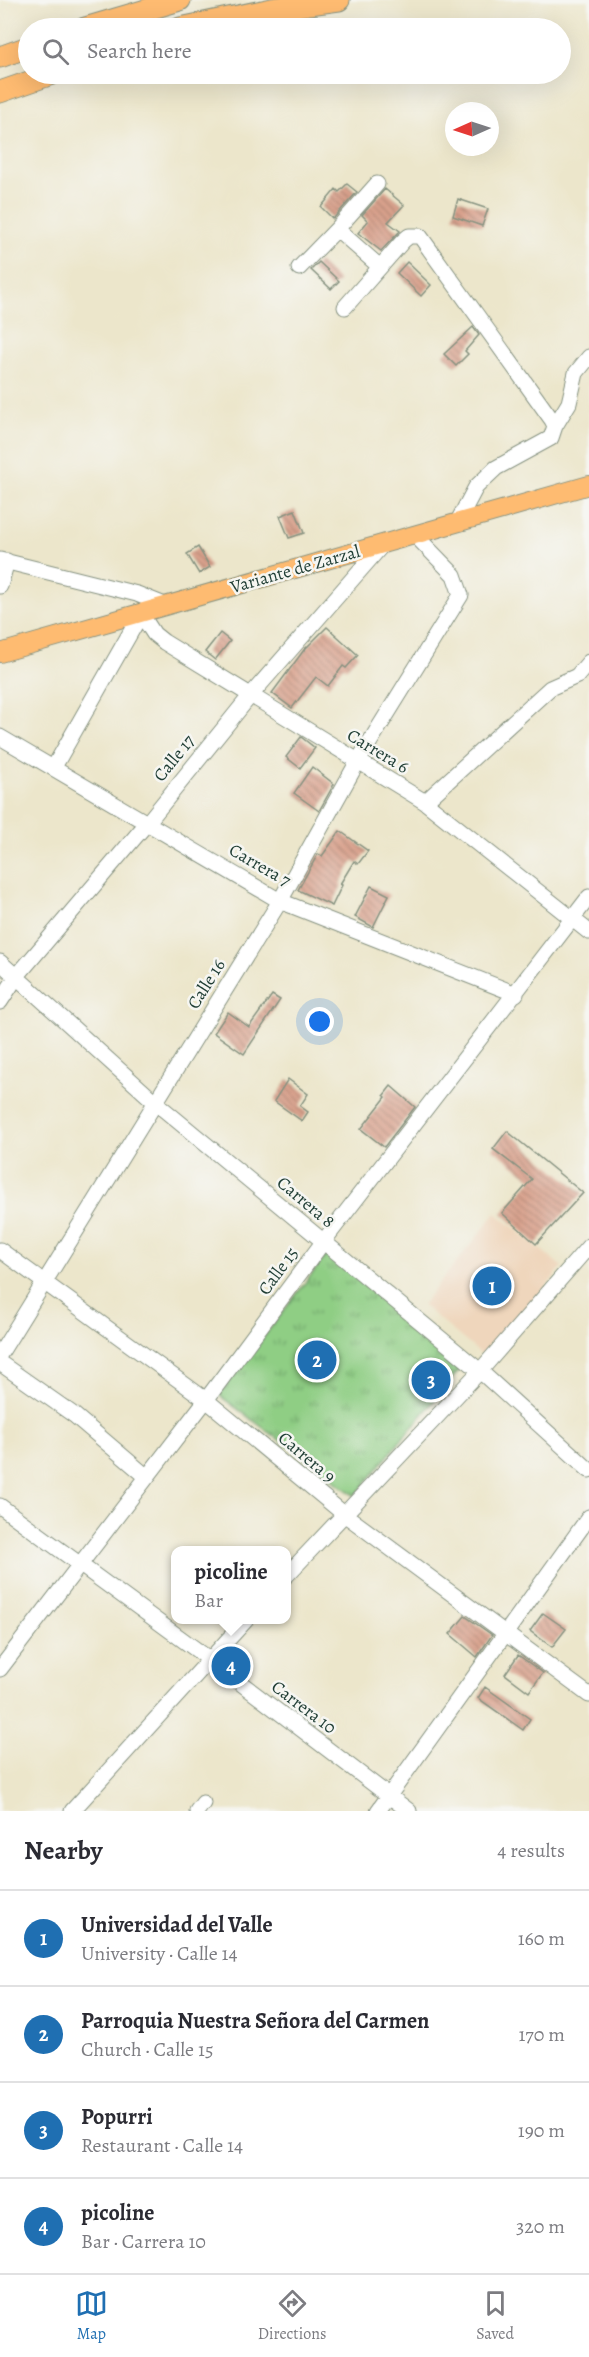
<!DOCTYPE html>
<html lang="en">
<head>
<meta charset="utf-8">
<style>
  body { margin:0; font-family:Alegreya,serif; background:#f7f7f7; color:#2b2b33 }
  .compass { position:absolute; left:445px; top:102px; width:54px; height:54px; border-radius:50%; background:#fff; box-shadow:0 6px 24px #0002; rotate:267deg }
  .you { position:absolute; left:320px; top:1022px; width:21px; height:21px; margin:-15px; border:4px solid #fff; border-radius:50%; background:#1a73e8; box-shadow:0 0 0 9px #1a73e833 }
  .badge { display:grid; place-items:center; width:39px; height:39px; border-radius:50%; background:#1f6fb2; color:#fff; font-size:20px; font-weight:700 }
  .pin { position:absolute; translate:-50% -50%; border:3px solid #fff; box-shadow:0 2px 6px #0006 }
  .popup { position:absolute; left:171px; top:1546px; width:120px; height:78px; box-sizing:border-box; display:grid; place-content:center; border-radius:12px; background:#fff; filter:drop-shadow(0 2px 4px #0005); font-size:20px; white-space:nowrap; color:#7c7c81 }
  .popup b { font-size:22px; color:#2b2b33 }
  .popup::after { content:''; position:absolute; left:50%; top:100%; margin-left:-12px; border:12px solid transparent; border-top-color:#fff }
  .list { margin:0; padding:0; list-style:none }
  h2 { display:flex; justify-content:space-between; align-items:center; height:78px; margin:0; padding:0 24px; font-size:26px }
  h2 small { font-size:20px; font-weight:400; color:#7c7c81 }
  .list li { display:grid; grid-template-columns:39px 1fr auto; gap:18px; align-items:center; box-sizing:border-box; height:96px; padding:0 24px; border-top:2px solid #e1e1e2 }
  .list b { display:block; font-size:22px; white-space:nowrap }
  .list p { margin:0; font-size:20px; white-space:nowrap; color:#7c7c81 }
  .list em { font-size:20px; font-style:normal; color:#7c7c81 }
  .icon { flex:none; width:33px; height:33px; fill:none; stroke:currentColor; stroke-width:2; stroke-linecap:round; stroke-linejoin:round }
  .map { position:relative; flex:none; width:589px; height:1811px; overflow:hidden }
  .search { position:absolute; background:#fff; box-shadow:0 6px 24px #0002; left:18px; right:18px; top:18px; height:66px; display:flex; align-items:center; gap:15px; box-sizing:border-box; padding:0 21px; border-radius:33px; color:#7c7c81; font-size:22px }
  .sheet { height:462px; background:#fff }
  nav { display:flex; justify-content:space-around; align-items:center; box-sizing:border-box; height:84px; border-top:2px solid #e1e1e2; background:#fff; font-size:16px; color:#7c7c81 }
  nav a { display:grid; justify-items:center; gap:3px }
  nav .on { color:#1f6fb2 }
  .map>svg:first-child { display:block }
  .built { fill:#efd6bc }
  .grass { fill:url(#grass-tufts); stroke:#57865c; stroke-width:1.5 }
  .building { fill:url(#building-back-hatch) }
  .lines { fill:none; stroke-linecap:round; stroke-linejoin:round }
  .minor-casing { stroke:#869280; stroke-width:17 }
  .major-casing { stroke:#869280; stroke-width:20 }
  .highway-casing { stroke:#869280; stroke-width:23 }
  .minor { stroke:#fff; stroke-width:15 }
  .major { stroke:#febb71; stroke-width:18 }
  .highway { stroke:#febb71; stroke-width:21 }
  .labels { text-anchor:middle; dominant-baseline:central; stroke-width:5; stroke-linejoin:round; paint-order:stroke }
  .street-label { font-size:18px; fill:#1f3d34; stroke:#f6f6f2 }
</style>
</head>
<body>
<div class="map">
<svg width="589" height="1811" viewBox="0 0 589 1811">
  <defs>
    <pattern id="grass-tufts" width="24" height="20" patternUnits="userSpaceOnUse" patternTransform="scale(1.5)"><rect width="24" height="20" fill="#8fce84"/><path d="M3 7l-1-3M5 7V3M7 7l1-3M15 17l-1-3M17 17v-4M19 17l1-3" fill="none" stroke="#74a86d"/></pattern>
    <pattern id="building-back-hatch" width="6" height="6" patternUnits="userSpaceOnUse" patternTransform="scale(1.5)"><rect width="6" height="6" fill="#d9a18c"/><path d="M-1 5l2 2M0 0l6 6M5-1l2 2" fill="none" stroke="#af8473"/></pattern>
  </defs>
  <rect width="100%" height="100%" fill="#f6f6f2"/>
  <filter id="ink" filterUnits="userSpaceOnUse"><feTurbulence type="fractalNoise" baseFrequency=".0167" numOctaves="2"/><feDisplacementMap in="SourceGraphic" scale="12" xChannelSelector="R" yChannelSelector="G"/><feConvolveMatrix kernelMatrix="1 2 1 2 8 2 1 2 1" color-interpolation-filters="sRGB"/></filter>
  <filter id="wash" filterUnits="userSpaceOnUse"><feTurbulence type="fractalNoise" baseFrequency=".008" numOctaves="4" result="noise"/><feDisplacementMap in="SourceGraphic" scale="24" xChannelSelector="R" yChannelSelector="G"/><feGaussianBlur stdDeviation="1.35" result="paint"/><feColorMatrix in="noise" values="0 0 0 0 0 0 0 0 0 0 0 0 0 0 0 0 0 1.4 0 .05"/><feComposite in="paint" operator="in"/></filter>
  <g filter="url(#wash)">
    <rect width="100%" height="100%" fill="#ece6cb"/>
    <path class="built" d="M496,1213L562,1267L487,1359L422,1305Z"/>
    <path class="grass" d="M328,1253L460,1369L355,1496L219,1395Z"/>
    <g id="blocks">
      <path class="building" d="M347,184L357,192L333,219L321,207L336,189L339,192Z
        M385,189L404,205L388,222L400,231L381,251L358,233L368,221L362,215Z
        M458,199L488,209L482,226L453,216Z
        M319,262L339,281L331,289L311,270Z
        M407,262L431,285L421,296L397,273Z
        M473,327L479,335L465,351L468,354L456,366L444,354Z
        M295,510L304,533L289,538L280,516Z
        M198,547L210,567L199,574L187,554Z
        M327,627L358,655L346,668L343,666L328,686L316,677L292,708L272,693L304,650Z
        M220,633L230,641L215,660L205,652Z
        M301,737L315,748L300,768L286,757Z
        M312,767L334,784L319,811L294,793Z
        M340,831L368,851L358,864L354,861L340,884L342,885L332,906L298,890L318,854L322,856Z
        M371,886L389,895L373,927L355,917Z
        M272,995L280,1000L244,1054L214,1033L228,1012L249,1027Z
        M288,1079L308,1094L300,1106L308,1112L302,1121L274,1101Z
        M391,1086L415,1107L384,1147L361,1129L386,1097L384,1095Z
        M507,1131L583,1193L536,1244L502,1213L532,1179L493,1149Z
        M543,1613L566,1629L552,1647L530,1631Z
        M465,1616L492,1635L477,1657L450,1634Z
        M518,1655L543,1673L529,1692L505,1674Z
        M485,1687L530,1719L523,1730L478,1698Z"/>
    </g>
  </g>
  <g filter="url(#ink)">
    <use href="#blocks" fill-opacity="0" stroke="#869280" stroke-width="1.5"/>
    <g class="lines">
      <g class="minor-casing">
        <path id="minor" d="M377,184L337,229L380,267
          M299,268L337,229
          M345,307L403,241L409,236H420L552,420L555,426L551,438L496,468L476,487L458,521
          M555,426L569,403L576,373L589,357
          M0,560L137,594L167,606
          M0,586L7,561
          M0,737L280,901L516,994
          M54,767L141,614L154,634L164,642L425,802L589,932
          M425,802L550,688L577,676L589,662
          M0,962L156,1103L480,1371L589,1470
          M0,1002L17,976L148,822L250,696L384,543
          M0,1250L206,1400L344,1514L589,1695
          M0,1354L280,901L358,761L461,595L454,575L414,534
          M0,1363L74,1415L147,1477
          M0,1506L209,1659L409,1811
          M286,1576L480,1371L589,1246
          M0,1669L206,1400L323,1242L589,897
          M72,1811L246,1620
          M197,1811L203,1803
          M378,1811L589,1517"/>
      </g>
      <g class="major-casing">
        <path id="major" d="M0,653L589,485"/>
      </g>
      <g class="highway-casing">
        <path id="highway" d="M85,28L180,0
          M180,28L272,9L339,0
          M0,57L28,47
          M0,92L52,74"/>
      </g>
      <use href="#minor" class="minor"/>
      <use href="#major" class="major"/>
      <use href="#highway" class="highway"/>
    </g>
  </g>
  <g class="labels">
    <g class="street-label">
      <text transform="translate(295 569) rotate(-16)">Variante de Zarzal</text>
      <text transform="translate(378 751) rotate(31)">Carrera 6</text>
      <text transform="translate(174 758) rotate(-51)">Calle 17</text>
      <text transform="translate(260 865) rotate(30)">Carrera 7</text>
      <text transform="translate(206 984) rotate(-58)">Calle 16</text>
      <text transform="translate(306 1202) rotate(40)">Carrera 8</text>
      <text transform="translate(278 1271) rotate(-54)">Calle 15</text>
      <text transform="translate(307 1457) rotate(40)">Carrera 9</text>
      <text transform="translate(304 1707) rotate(37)">Carrera 10</text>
    </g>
  </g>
</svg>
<svg class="compass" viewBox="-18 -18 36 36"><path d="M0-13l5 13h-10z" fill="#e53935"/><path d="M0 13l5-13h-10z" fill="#7c7c81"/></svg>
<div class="you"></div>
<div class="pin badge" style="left:492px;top:1286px">1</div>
<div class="pin badge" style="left:317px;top:1360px">2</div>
<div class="pin badge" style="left:431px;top:1380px">3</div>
<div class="pin badge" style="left:231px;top:1666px">4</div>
<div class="popup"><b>picoline</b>Bar</div>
<div class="search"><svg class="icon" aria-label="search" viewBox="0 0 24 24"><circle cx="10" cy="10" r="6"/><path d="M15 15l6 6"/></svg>Search here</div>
</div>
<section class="sheet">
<h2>Nearby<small>4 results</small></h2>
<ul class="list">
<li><span class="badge">1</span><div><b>Universidad del Valle</b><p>University · Calle 14</p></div><em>160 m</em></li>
<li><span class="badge">2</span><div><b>Parroquia Nuestra Señora del Carmen</b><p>Church · Calle 15</p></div><em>170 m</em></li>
<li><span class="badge">3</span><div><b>Popurri</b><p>Restaurant · Calle 14</p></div><em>190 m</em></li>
<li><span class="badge">4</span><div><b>picoline</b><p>Bar · Carrera 10</p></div><em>320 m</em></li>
</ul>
</section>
<nav>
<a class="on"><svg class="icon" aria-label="map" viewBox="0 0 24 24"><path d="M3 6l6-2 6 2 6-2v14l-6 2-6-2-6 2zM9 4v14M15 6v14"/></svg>Map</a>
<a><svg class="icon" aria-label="directions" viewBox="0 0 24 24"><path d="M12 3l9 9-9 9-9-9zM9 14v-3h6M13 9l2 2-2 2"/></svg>Directions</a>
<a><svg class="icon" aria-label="saved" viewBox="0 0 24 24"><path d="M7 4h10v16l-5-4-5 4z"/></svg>Saved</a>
</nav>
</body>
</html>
